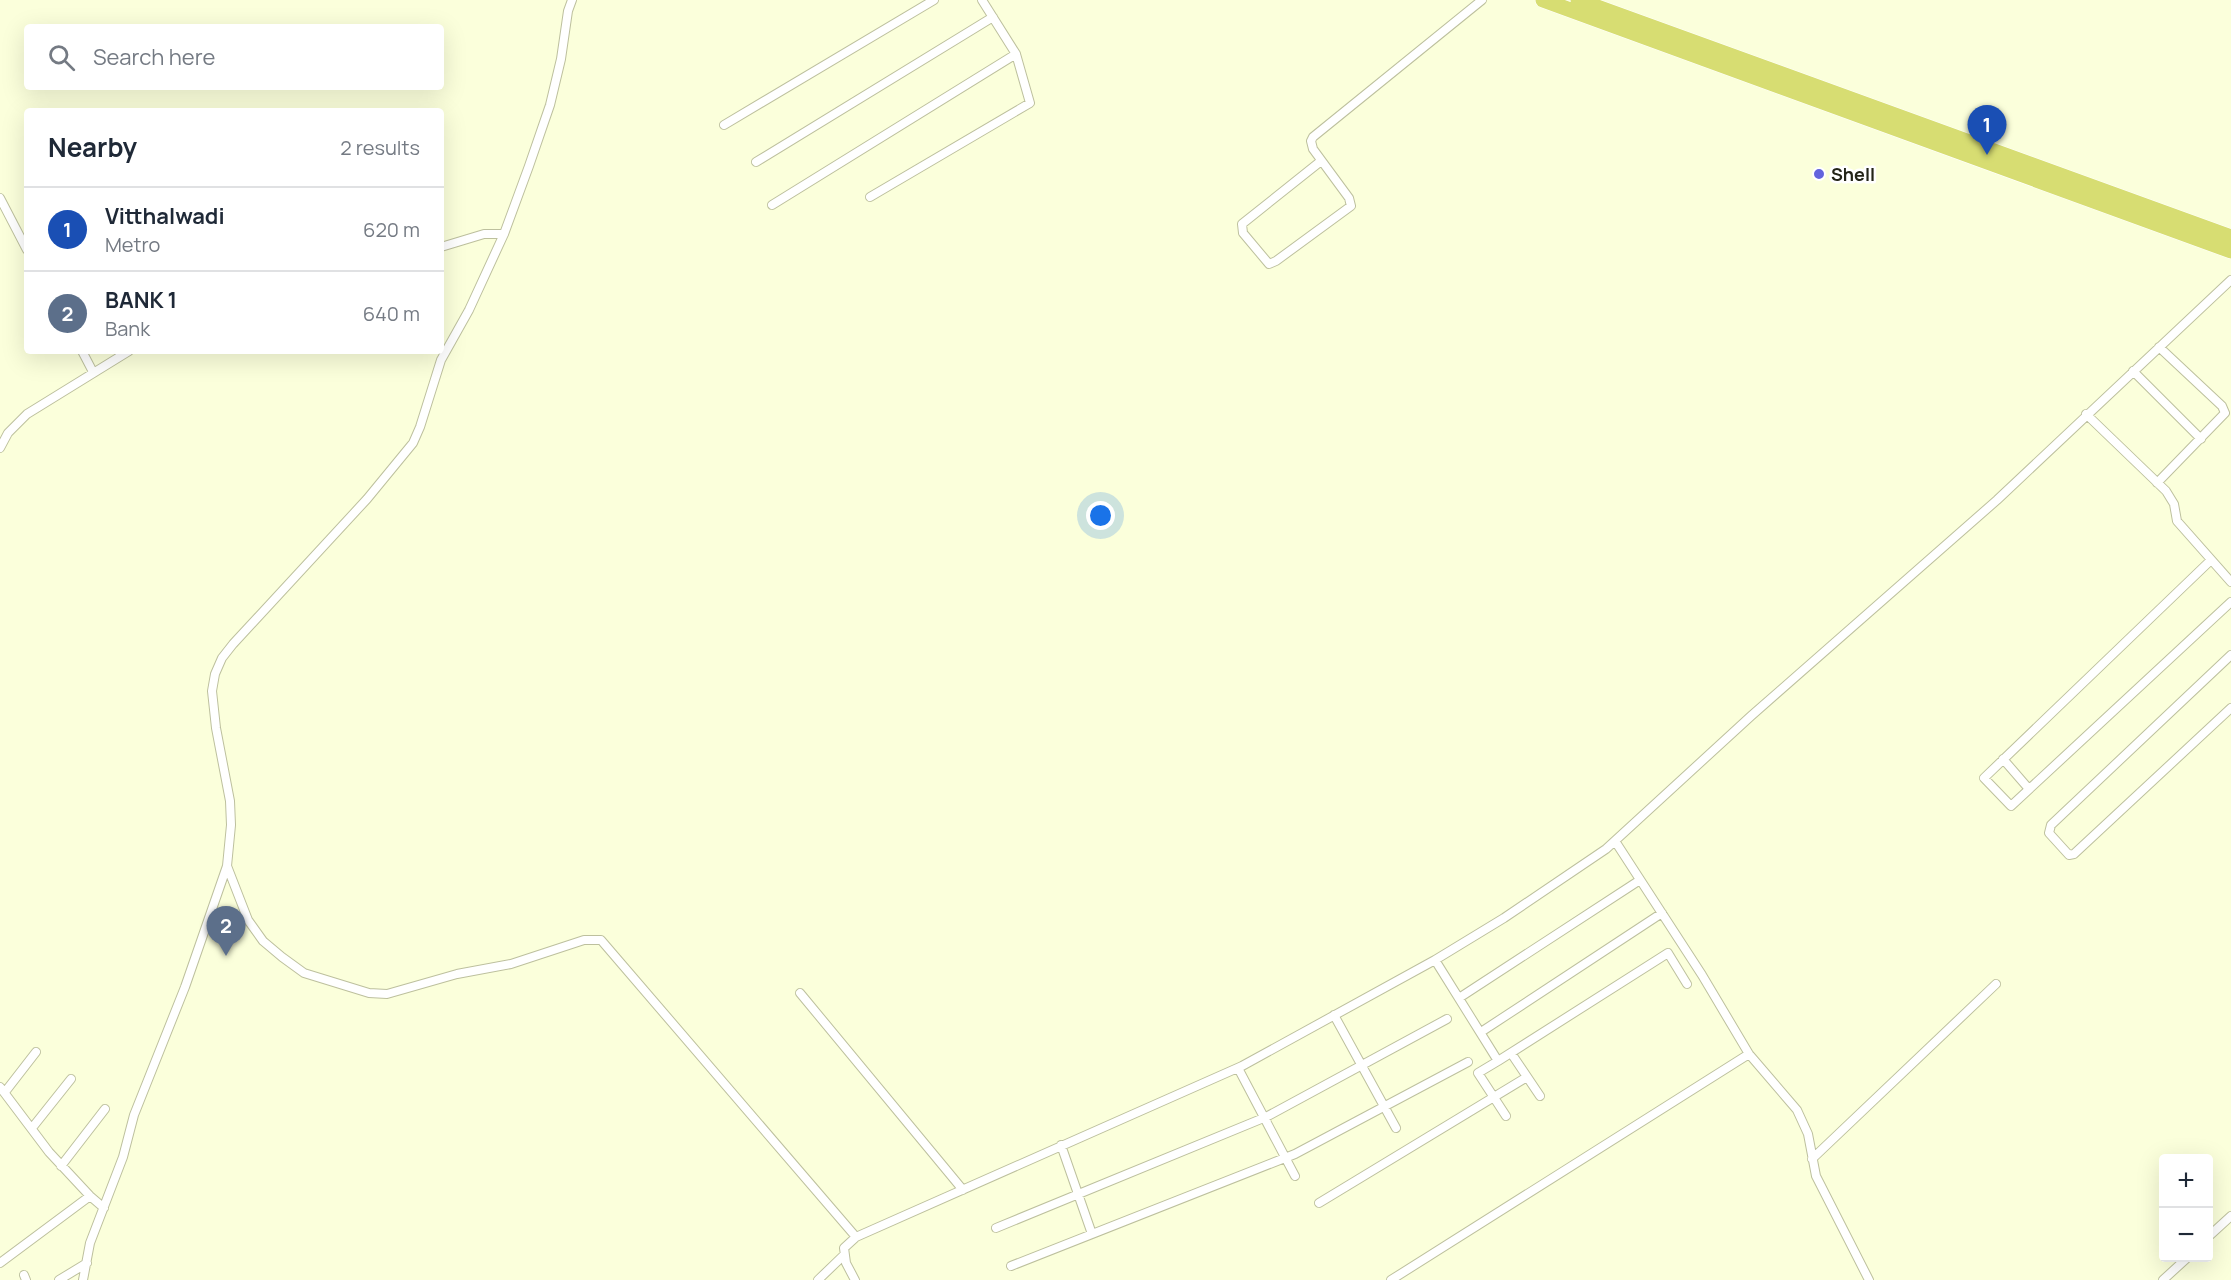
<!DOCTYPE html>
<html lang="en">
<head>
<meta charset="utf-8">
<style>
  body { margin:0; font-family:Manrope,sans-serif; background:#f6f6f7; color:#1f2937 }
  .controls { position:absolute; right:18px; bottom:18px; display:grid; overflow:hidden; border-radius:6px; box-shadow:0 6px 24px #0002 }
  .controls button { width:54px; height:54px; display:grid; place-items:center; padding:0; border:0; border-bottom:2px solid #e0e1e3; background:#fff; color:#1f2937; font:30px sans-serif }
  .you { position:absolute; left:1101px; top:516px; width:21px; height:21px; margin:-15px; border:4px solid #fff; border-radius:50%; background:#1a73e8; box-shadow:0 0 0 9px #1a73e833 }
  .badge { display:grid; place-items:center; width:39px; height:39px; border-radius:50%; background:#6364dd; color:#fff; font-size:20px; font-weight:700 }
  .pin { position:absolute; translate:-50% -50px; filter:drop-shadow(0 2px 3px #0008) }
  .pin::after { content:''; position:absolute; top:32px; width:21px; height:18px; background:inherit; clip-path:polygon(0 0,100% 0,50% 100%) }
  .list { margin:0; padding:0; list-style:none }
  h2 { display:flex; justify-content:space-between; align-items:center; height:78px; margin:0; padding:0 24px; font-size:26px }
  h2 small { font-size:20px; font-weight:400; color:#747a83 }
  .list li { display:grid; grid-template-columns:39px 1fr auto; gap:18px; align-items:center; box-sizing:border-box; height:84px; padding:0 24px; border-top:2px solid #e0e1e3 }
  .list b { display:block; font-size:22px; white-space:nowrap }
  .list p { margin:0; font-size:20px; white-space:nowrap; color:#747a83 }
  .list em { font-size:20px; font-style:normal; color:#747a83 }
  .icon { flex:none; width:33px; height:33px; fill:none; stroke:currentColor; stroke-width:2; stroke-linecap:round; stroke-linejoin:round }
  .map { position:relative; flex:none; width:2231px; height:1280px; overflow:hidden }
  .search { position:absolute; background:#fff; box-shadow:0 6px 24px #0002; left:24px; top:24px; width:420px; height:66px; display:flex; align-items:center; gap:15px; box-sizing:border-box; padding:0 21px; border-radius:6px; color:#747a83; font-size:22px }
  .panel { position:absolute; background:#fff; box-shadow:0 6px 24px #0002; left:24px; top:108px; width:420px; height:246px; border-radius:6px }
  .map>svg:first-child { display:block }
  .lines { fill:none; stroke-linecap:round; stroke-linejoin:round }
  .street-casing { stroke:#bdc09e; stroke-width:10 }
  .highway-casing { stroke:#fff; stroke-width:16 }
  .street { stroke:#fff; stroke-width:8 }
  .highway { stroke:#d7dd72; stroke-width:15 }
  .poi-dot { fill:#6364dd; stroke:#fff; stroke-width:2 }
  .labels { text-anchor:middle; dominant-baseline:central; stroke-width:5; stroke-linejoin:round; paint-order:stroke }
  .poi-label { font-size:18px; font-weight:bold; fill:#232417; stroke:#fff; text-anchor:start }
</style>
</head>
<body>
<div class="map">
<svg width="2231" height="1280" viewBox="0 0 2231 1280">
  <rect width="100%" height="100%" fill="#fbffdb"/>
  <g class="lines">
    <g class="street-casing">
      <path id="street" d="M724,125L934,0
        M1321,161L1242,224L1243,233L1269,264L1276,261L1351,206L1349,198L1313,149L1311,141L1313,137L1482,0
        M756,162L993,17
        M870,197L1030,103L1016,54L982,0
        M0,198L27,250
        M772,205L1016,54
        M441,247L484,234H504
        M82,351L93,372
        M2133,371L2201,439
        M2086,414L2166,491L2174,504L2177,521L2231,582
        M0,448L8,433L27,414L129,351
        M2157,483L2225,413L2222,406L2159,347
        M2211,560L1984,778L2011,806L2231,602
        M2231,655L2051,825L2049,833L2069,855L2074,854L2231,708
        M2003,759L2029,789
        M1615,841L1702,975L1749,1054L1797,1110L1808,1134L1816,1176L1869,1280
        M227,866L248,920L263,941L282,957L304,973L369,993L387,994L457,974L511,964L584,940H601L856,1237
        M1435,960L1498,1061L1668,953L1687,984
        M800,993L963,1190
        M1459,998L1640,880
        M1334,1015L1396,1128
        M1481,1032L1662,913
        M1511,1053L1540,1096
        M1498,1061L1478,1073L1506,1116
        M1238,1068L1295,1176
        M0,1087L49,1152L90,1196L104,1208
        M5,1092L36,1052
        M32,1128L71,1079
        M1061,1145L1092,1234
        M1812,1159L1996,984
        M61,1166L105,1109
        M1319,1203L1527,1077
        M996,1228L1266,1117L1447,1019
        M2208,1237L2231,1216
        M0,1263L90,1196
        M1011,1266L1295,1154L1468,1062
        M24,1275L26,1280
        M59,1280L87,1263
        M83,1280L90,1243L123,1157L134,1115L185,987L227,866L231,825L230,801L216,728L212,691L215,674L222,658L233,644L367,499L413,443L420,427L441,360L469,310L504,234L529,166L550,105L561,59L568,11L572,0
        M818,1280L844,1255
        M855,1280L846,1263L844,1248L856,1237L1242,1066L1435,960L1504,918L1606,849L1751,716L1997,500L2231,280
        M1391,1280L1749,1054
        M2163,1280L2187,1258"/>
    </g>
    <g class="highway-casing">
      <path id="highway" d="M1543,0L2231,251
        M1578,0L2231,237"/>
    </g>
    <use href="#street" class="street"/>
    <use href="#highway" class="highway"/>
  </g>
  <circle class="poi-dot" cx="1819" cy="174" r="6"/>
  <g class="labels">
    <g class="poi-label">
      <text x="1831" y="174">Shell</text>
    </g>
  </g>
</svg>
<div class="controls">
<button>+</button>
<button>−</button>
</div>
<div class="you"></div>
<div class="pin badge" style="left:1987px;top:155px;background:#1a4fb4">1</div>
<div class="pin badge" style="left:226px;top:956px;background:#5c6f8a">2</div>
<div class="search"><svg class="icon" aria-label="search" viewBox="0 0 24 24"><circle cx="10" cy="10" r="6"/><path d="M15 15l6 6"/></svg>Search here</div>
<section class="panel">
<h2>Nearby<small>2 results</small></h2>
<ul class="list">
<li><span class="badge" style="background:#1a4fb4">1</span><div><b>Vitthalwadi</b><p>Metro</p></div><em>620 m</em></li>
<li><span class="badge" style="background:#5c6f8a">2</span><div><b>BANK 1</b><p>Bank</p></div><em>640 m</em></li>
</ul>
</section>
</div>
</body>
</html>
